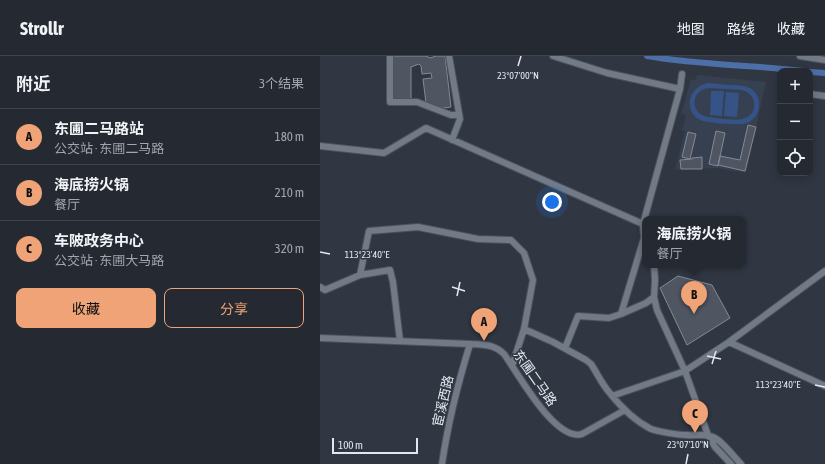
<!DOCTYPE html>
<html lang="zh">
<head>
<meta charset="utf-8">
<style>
  body { margin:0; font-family:"Asap Condensed","Noto Sans SC",sans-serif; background:#2c313a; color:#f1f3f6 }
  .controls { position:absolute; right:12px; top:12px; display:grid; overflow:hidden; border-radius:8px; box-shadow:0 2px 10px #0003 }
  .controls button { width:36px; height:36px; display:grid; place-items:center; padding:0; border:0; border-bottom:1px solid #41454d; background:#242932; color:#f1f3f6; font:20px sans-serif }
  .scale { position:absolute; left:12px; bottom:10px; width:86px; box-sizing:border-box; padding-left:4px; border:2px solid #e3e8ef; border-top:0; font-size:11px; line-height:14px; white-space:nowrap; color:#e3e8ef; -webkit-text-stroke:3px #303742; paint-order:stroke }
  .you { position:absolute; left:232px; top:146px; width:14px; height:14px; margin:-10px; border:3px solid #fff; border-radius:50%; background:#1a73e8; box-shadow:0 0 0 6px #1a73e833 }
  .badge { display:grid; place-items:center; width:26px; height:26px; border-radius:50%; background:#efa377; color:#111; font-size:13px; font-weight:700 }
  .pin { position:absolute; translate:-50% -33px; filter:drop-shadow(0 1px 2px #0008) }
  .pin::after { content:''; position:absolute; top:21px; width:14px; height:12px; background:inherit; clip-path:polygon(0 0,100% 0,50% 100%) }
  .popup { position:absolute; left:322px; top:160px; width:104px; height:52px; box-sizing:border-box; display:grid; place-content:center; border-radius:8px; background:#242932; filter:drop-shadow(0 1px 3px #0005); font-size:13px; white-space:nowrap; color:#a3a6ac }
  .popup b { font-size:15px; color:#f1f3f6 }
  .popup::after { content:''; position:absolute; left:50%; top:100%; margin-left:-8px; border:8px solid transparent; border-top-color:#242932 }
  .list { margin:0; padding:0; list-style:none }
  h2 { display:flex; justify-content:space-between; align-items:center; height:52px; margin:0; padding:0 16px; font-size:17px }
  h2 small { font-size:13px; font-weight:400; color:#a3a6ac }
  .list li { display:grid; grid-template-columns:26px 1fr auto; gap:12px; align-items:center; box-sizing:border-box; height:56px; padding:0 16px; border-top:1px solid #41454d }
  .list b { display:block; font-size:15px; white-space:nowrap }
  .list p { margin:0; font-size:13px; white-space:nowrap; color:#a3a6ac }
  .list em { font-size:13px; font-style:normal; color:#a3a6ac }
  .actions { display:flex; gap:8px; padding:12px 16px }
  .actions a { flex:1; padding:9px 0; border:1px solid #efa377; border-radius:8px; text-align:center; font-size:14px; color:#efa377 }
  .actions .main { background:#efa377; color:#111 }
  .icon { flex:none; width:22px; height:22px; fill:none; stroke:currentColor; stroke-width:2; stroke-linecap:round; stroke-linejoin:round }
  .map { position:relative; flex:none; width:505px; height:408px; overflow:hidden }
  header { display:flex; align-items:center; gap:24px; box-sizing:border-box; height:56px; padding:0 20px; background:#242932; border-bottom:1px solid #41454d }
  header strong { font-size:19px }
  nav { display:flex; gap:22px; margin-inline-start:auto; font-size:14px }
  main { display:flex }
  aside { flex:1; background:#242932 }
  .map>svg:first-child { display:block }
  .built { fill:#364051 }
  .green { fill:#355387; fill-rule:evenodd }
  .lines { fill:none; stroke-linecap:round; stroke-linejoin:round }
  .canal { stroke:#4d6fa7; stroke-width:6 }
  .building { fill:#4f5662; stroke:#828a97 }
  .minor-casing { stroke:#4d535c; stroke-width:8 }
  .minor { stroke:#727a87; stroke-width:6 }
  .ticks { fill:none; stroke:#e3e8ef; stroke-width:1.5 }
  .labels { text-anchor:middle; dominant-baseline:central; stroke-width:3; stroke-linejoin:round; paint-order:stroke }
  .street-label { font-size:13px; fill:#e3e8ef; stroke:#303742 }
  .ticks-label { font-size:10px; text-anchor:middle; fill:#e3e8ef; stroke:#303742; stroke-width:3; stroke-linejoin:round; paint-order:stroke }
</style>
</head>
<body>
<header>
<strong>Strollr</strong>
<nav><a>地图</a><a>路线</a><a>收藏</a></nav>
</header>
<main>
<aside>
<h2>附近<small>3个结果</small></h2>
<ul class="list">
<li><span class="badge">A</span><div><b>东圃二马路站</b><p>公交站 · 东圃二马路</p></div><em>180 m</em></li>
<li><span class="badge">B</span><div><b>海底捞火锅</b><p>餐厅</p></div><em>210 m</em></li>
<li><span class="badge">C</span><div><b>车陂政务中心</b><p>公交站 · 东圃大马路</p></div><em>320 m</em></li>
</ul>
<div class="actions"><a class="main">收藏</a><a>分享</a></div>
</aside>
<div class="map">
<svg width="505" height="408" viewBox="0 0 505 408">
  <rect width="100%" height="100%" fill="#303742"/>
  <path class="built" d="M377,19L446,26L426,117L396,112L355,114L365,75H362L366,59L361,58L371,23L376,24Z"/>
  <path class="green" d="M389,27C396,28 403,28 410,29C423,29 436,30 439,45C440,50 438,56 436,60C433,64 428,67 423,68C416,69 384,67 378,63C362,51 371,29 389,27ZM389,32L422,34C438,38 439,60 422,63C414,65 396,62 387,61C369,56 371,34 389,32Z
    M391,35H404L402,60L390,59Z
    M406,36L419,37L417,61L404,60Z"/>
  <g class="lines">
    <path class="canal" d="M327,0C379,9 432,9 484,15
      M490,16L505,17"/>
  </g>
  <path class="building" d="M72,0H106L110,2L116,0H125L131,51L118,53L106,47L103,23L112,22L111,17L102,18L101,10L99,8L91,11V43H72Z
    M428,69L436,71L425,115L398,109L400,100L420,104Z
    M396,75L405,77L398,110L389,108Z
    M368,76L376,78L370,103L362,101Z
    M382,101V113H361L360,104L372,103V102Z
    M358,220L392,229L410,262L367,289L340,232Z"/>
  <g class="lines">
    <g class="minor-casing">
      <path id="minor" d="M70,0V46H97L131,59H139
        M129,0L140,63L132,84
        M233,0L287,17L360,33
        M480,0L505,4
        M490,38L505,40
        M0,90L64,97L106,72L323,168
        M334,209L335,224L334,241L337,254L365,315L388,379L395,391L411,408
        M40,219L49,175L98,171L158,183L191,184L204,197L213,224L204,273L192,310
        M0,231L5,234L40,219L70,214L73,226L80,285
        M301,258L326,247L334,241
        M204,273L233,286L266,304L271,308C277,317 282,328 289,336C300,350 315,365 331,373C340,376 358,379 367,379C376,380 387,377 395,382C403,386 414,401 421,408
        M0,282L150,288C163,289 174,288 184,298C198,317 235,386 262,378L305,354
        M409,286L505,330
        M245,292L258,260L289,262L301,258L324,182L323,168L360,33L362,18
        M292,340L365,315L409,286L505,215
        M122,408C128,367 138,327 150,288"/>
    </g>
    <use href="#minor" class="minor"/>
  </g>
  <path class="ticks" d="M198,10L201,0M0,196L10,198M132,231L145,235M137,240L140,226M387,300L401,303M392,308L396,295M495,329L505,331M366,408L368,398"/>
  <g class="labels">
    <g class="street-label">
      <text transform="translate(215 322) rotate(55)">东圃二马路</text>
      <text transform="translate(123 345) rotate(-77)">宦溪西路</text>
    </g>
  </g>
  <g class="ticks-label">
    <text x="198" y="23">23°07'00"N</text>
    <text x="47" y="202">113°23'40"E</text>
    <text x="458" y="332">113°23'40"E</text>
    <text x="368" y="392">23°07'10"N</text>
  </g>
</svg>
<div class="controls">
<button>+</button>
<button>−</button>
<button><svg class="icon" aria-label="locate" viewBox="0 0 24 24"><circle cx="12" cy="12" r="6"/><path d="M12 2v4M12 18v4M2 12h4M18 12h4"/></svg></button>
</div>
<div class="scale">100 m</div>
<div class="you"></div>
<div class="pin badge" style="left:164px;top:285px">A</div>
<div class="pin badge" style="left:374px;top:258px">B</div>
<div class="popup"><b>海底捞火锅</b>餐厅</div>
<div class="pin badge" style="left:375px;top:377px">C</div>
</div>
</main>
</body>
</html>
